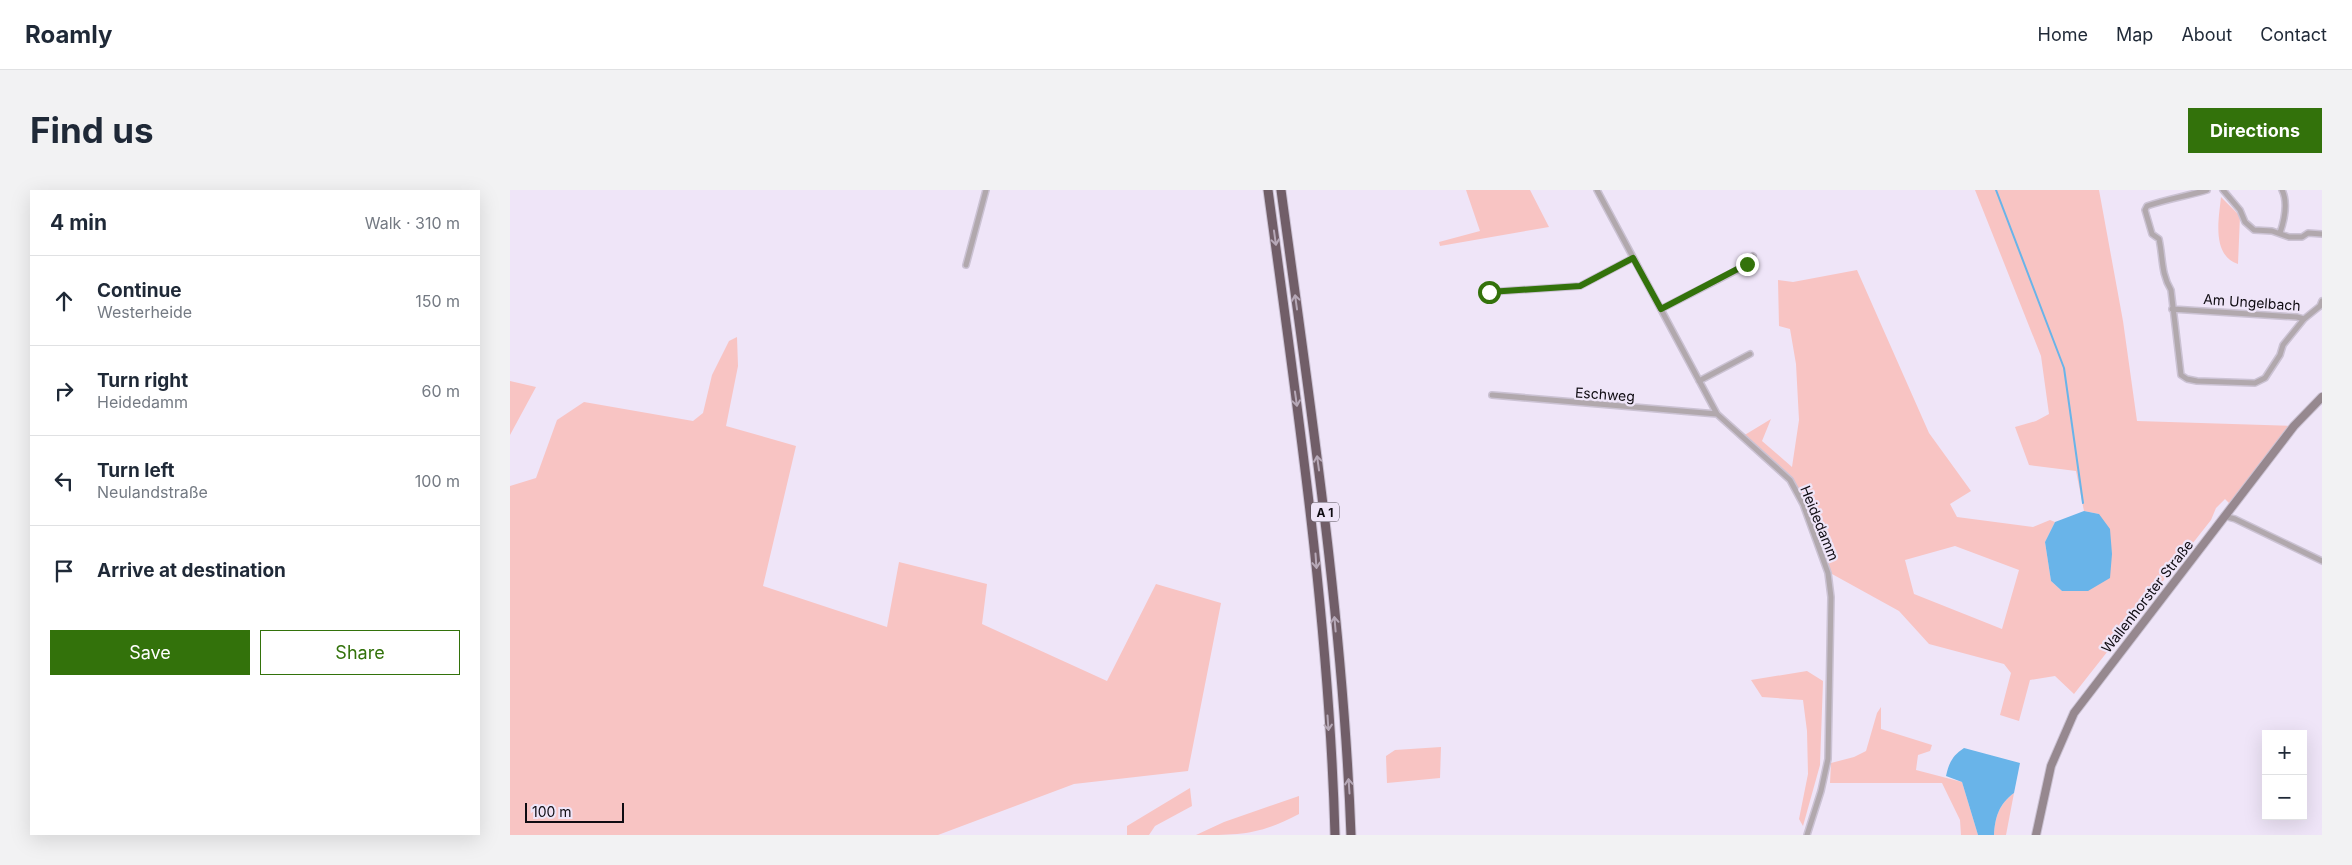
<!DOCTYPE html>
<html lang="en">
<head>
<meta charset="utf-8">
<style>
  body { margin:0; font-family:Inter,sans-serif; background:#f2f2f3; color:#1f2937 }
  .controls { position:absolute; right:15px; bottom:15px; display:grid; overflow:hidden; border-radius:0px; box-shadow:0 5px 20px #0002 }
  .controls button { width:45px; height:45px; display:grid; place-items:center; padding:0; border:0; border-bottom:1px solid #e0e1e3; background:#fff; color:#1f2937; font:25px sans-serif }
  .scale { position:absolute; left:15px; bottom:12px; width:99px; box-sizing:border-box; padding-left:5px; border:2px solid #0f0c12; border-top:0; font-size:14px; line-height:18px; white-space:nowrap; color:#0f0c12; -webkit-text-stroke:4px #efe5f8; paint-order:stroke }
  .stop { position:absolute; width:15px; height:15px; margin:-11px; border:4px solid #33720b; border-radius:50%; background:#fff }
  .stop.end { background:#33720b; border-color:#fff; box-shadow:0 1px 5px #0008 }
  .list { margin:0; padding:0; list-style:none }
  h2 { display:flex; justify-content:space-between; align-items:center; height:65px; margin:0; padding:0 20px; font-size:21px }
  h2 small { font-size:16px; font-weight:400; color:#747a83 }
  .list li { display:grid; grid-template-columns:32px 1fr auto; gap:15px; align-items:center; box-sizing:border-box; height:90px; padding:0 20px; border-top:1px solid #e0e1e3 }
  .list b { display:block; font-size:19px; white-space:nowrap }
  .list p { margin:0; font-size:16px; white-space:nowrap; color:#747a83 }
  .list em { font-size:16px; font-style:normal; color:#747a83 }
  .actions { display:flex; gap:10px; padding:15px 20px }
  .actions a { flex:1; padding:11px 0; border:1px solid #33720b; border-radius:0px; text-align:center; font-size:18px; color:#33720b }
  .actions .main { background:#33720b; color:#fff }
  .icon { flex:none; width:28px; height:28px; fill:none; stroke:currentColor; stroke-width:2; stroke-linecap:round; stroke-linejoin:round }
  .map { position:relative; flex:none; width:1812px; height:645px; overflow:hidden; border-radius:0px }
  header { display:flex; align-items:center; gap:30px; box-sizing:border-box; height:70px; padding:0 25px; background:#fff; border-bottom:1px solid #e0e1e3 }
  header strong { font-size:24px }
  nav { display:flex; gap:28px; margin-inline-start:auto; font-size:18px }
  .intro { display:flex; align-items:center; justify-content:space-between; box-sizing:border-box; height:120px; padding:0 30px }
  h1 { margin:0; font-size:35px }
  .button { padding:12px 22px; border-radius:0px; background:#33720b; color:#fff; font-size:18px; font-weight:700 }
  main { display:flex; gap:30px; padding:0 30px }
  aside { flex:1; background:#fff; border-radius:0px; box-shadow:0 5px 20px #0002 }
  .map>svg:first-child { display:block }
  .green { fill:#f8c4c3; fill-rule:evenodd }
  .water { fill:#69b4e9 }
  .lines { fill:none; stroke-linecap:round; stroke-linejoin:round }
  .stream { stroke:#69b4e9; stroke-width:2 }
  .street-casing { stroke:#cbc2d3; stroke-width:8 }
  .secondary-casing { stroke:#cbc2d3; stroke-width:10 }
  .highway-casing { stroke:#cbc2d3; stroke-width:11 }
  .street { stroke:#b1a8ad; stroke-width:5 }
  .secondary { stroke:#96888f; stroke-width:8 }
  .highway { stroke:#715e68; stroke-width:9 }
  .oneway { stroke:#b6a8b7 }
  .route { stroke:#33720b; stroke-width:6 }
  .labels { text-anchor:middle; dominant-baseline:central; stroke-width:4.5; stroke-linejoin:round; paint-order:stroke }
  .shield { fill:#efe5f8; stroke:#524d57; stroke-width:1 }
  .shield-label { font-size:12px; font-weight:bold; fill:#0f0c12 }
  .street-label { font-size:14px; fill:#0f0c12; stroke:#efe5f8 }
</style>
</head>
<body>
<header>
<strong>Roamly</strong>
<nav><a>Home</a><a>Map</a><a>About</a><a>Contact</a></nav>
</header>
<div class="intro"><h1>Find us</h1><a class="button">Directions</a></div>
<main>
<aside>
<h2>4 min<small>Walk · 310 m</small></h2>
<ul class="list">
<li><svg class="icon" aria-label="ahead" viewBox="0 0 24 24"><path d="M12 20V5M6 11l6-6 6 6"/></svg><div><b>Continue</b><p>Westerheide</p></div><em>150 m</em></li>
<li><svg class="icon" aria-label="right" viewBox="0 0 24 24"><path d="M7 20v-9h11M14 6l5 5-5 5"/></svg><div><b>Turn right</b><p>Heidedamm</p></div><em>60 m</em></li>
<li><svg class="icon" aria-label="left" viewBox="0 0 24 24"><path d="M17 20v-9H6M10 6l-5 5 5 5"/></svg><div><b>Turn left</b><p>Neulandstraße</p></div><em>100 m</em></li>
<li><svg class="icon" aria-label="arrive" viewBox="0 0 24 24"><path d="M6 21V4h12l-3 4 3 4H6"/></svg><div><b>Arrive at destination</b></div></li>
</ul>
<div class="actions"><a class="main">Save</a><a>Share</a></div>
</aside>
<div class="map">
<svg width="1812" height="645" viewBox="0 0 1812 645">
  <rect width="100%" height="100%" fill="#efe5f8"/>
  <path class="green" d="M956,0H1020L1039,37L930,56L929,52L970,41Z
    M1465,0H1589L1613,131L1627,231L1784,236L1720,314L1715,309L1706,318L1701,330L1564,504L1545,486L1520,490L1509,531L1490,525L1501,483L1494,474L1419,454L1389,421L1322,384L1291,302L1281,286L1233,246L1261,229L1252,251L1282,277L1289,230L1286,174L1280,139L1269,136L1268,90L1283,92L1347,80L1419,243L1461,301L1440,314L1447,327L1523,337L1540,330L1545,332L1535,352L1541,391L1552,401H1577L1589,324L1574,321L1566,281L1519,275L1505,237L1526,231L1539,224L1531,166ZM1445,356L1509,380L1492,439L1404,404L1395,370Z
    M1711,7L1730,26L1728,74C1701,65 1709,28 1711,7Z
    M227,147L228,176L216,236L286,256L253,396L377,437L389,372L477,394L472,434L597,491L646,394L711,413L678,581L564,594L428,645H0V296L26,288L47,230L74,212L183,231L193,223L202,185L219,151Z
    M0,191L26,197L0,245Z
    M1297,481L1313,491L1310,575L1293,636L1289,629L1298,584L1297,541L1293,510L1252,507L1241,490Z
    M1371,517V539L1422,555L1420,561L1408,565L1406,580L1452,592L1468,645H1451L1450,630L1432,593H1320L1321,573L1344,567L1356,561L1367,523Z
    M931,557L930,588L877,593L876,566L885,560Z
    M680,598L682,616L645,636L639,645H617V636Z
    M1504,603L1496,645H1484C1485,627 1489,614 1504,603Z
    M789,606V624C749,645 730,645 686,645L714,632Z"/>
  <path class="water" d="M1574,321L1589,324L1600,339L1602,364L1600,388L1578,401H1552L1541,391L1535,352L1545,332Z
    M1454,558L1510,573L1504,603C1489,614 1485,627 1484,645H1468L1452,592L1436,586C1439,573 1442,566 1454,558Z"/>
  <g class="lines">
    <path class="stream" d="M1486,0L1554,178L1573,313"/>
    <g class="street-casing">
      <path id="street" d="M1087,0L1207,224L1280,290L1293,314L1318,383L1321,407L1318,569L1311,601L1297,645
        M1697,0C1677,6 1657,9 1637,16L1635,20L1642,44L1649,49C1653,67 1651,84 1661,100L1671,185L1677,189L1687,191L1745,193L1755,188L1770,165L1773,155L1794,129L1810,116L1812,111
        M1713,0L1730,20L1735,32L1744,40L1762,41L1779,47H1792L1798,43L1812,44
        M1770,43C1774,31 1778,12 1772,0
        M456,75L476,0
        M979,102L1070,96L1123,68
        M1151,119L1237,75L1243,66
        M1662,119L1787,127L1794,129
        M1189,191L1240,164
        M982,205L1207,224
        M1714,326L1725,329L1812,371"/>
    </g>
    <g class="secondary-casing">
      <path id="secondary" d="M1526,645L1541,576L1564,523L1784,236L1812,207"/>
    </g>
    <g class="highway-casing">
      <path id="highway" d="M758,0C787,214 819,429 825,645
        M771,0C800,214 833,429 841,645"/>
    </g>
    <use href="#street" class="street"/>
    <use href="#secondary" class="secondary"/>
    <use href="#highway" class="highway"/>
  </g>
  <defs><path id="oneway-shaft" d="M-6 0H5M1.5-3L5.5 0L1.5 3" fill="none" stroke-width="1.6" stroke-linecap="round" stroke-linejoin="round" transform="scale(1.25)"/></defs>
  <g class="oneway">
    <use href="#oneway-shaft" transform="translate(765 48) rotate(82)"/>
    <use href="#oneway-shaft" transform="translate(786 112) rotate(-98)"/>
    <use href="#oneway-shaft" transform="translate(786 209) rotate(82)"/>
    <use href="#oneway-shaft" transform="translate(808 273) rotate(-98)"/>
    <use href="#oneway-shaft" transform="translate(806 371) rotate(86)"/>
    <use href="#oneway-shaft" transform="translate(825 434) rotate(-95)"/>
    <use href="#oneway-shaft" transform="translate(818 533) rotate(86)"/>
    <use href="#oneway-shaft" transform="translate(839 596) rotate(-94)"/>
  </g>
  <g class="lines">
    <path class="route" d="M979,102L1070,96L1123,68L1151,119L1237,74"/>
  </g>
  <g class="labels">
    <rect class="shield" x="801" y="312.5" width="28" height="19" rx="4"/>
    <g class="shield-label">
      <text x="815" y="322">A 1</text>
    </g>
    <g class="street-label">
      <text transform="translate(1742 112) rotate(4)">Am Ungelbach</text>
      <text transform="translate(1095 204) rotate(4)">Eschweg</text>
      <text transform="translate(1310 333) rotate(68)">Heidedamm</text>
      <text transform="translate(1637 406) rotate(-52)">Wallenhorster Straße</text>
    </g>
  </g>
</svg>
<div class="controls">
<button>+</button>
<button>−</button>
</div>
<div class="scale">100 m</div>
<div class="stop" style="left:979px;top:102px"></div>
<div class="stop end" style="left:1237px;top:74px"></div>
</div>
</main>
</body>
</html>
